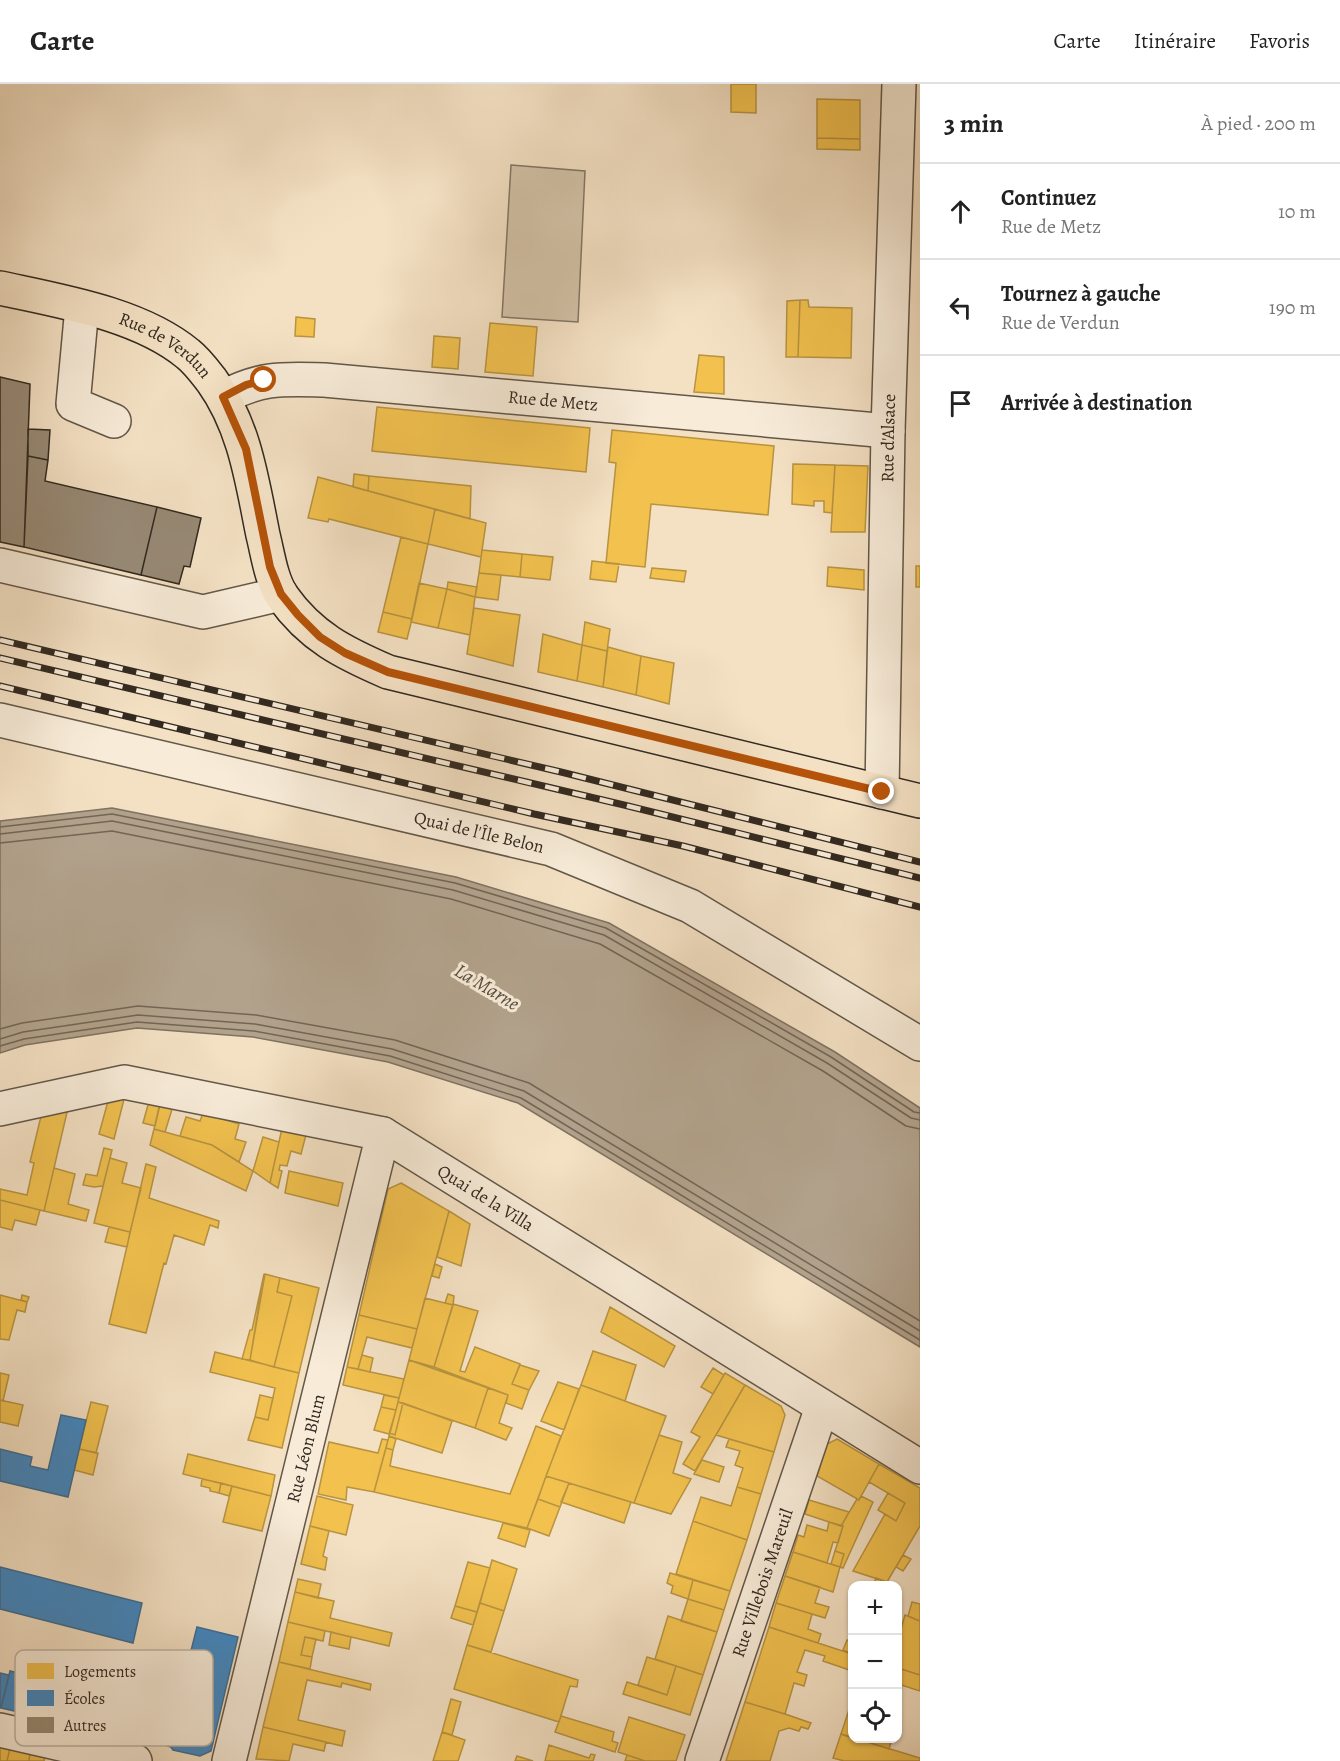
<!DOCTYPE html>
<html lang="fr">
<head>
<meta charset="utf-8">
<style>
  body { margin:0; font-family:Alegreya,serif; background:#f2f2f2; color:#222 }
  .controls { position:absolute; right:18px; bottom:18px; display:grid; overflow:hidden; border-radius:12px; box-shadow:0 2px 4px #0004 }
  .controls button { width:54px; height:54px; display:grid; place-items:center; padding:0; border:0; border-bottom:2px solid #e0e0e0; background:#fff; color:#222; font:30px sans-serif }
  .stop { position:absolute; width:18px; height:18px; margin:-14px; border:4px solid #b45309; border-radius:50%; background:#fff }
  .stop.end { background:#b45309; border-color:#fff; box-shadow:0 2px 6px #0008 }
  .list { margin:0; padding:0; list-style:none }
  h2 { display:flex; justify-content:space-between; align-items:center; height:78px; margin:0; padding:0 24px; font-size:26px }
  h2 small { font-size:20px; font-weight:400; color:#767676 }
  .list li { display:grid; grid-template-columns:39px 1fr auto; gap:18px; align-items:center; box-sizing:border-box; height:96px; padding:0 24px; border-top:2px solid #e0e0e0 }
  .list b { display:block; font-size:22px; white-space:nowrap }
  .list p { margin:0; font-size:20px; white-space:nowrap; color:#767676 }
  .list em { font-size:20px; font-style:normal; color:#767676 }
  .icon { flex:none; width:33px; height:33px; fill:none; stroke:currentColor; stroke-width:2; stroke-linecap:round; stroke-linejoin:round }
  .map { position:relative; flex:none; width:920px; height:1677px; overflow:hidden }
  header { display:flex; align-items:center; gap:36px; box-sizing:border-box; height:84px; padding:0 30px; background:#fff; border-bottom:2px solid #e0e0e0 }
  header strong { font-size:28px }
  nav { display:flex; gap:33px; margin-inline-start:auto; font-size:21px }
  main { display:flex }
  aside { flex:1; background:#fff }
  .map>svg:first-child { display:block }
  .green { fill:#d3c2a8; stroke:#827664; stroke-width:1.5 }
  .water { fill:#b2a28c; stroke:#7f7261; stroke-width:1.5 }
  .homes { fill:#f2c14e; stroke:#b89340; stroke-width:1.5 }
  .schools { fill:#3f88c5; stroke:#3b6c94; stroke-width:1.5 }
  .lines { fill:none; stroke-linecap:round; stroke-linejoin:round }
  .shore { stroke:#726656; stroke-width:1.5 }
  .building { fill:#978975; stroke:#322920; stroke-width:1.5 }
  .minor-casing { stroke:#625749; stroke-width:36 }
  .major-casing { stroke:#322920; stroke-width:36 }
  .minor { stroke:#f8ecd9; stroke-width:33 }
  .major { stroke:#f4e1c4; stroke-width:33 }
  .rail-casing { stroke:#322920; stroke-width:7 }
  .rail { stroke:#f8ecd9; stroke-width:4.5; stroke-dasharray:14; stroke-linecap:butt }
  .route { stroke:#b45309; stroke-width:8 }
  .labels { text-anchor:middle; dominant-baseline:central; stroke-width:6; stroke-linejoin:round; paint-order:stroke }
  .street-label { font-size:18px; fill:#322920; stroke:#f8ecd9 }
  .water-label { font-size:20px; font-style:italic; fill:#584d40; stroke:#f8ecd9 }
  .key { fill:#f8ecd9; stroke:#bdb2a2; stroke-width:1.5 }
  .key-label { font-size:16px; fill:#322920 }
</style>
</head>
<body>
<header>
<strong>Carte</strong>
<nav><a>Carte</a><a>Itinéraire</a><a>Favoris</a></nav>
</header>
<main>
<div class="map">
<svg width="920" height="1677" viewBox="0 0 920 1677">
  <rect width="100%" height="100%" fill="#f4e1c4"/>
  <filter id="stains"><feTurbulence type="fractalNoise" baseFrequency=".00333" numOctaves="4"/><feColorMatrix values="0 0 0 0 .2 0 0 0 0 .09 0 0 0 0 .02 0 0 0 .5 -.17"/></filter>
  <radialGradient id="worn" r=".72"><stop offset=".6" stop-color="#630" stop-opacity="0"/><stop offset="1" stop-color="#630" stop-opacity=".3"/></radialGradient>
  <path class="green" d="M511,81L585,87L578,238L502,233Z"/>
  <path class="water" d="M112,724L456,793L609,839L835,968L920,1024V1263L518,1019L388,978L253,953L137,944L25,961L0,969V737Z"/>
  <path class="homes" d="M731,0H756V29L731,28Z
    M817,15L860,16V55L817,54Z
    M817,54L860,55V66L817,65Z
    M800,216L798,273H786L787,217Z
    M800,216H808L809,223L852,224L851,274L798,273Z
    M296,233L315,235L314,253L295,252Z
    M490,239L537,243L533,292L485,288Z
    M434,252L460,254L458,285L432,283Z
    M699,271L724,273V310L694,308Z
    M377,323L590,344L586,388L372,367Z
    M612,346L774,362L768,431L651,420L645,483L606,479L616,379L609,378Z
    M793,380L835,381L832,429L824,428V417H814V422L792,420Z
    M835,381L868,382L865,448H831Z
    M354,390L369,392L368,407L353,403Z
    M369,392L471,402L470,435L368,407Z
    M318,393L435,425L428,460L329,435L328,438L308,434Z
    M435,425L486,439L481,473L428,460Z
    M401,453L428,460L412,535L383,528Z
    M482,466L522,470L520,493L479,489Z
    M522,470L553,473L550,496L520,493Z
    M592,477L619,480L616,498L590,495Z
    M916,482H920V503H916Z
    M828,483L864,486V506L827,502Z
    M652,484L686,487L684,498L650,494Z
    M479,489L501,491L498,516L475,513Z
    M448,498L477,503L475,513L447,505Z
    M419,499L447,505L438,544L411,538Z
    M447,505L475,513L470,551L438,544Z
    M474,524L520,531L513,582L467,570Z
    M383,528L412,535L407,555L378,548Z
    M585,538L610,545L607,567L582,561Z
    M543,550L582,561L577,597L538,588Z
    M582,561L607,567L603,603L577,597Z
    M608,563L641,572L636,611L603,603Z
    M641,572L674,579L669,620L636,611Z
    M163,1008L155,1042L143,1039L151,1010Z
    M124,1015L114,1055L99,1050L108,1017Z
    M160,1019L173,1022L165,1048L154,1045Z
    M68,1024L44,1127L0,1116V1105L27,1111L34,1079L30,1078L42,1028Z
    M203,1029L239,1040L235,1055L246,1058L239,1078L212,1061L180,1052L186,1033L200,1037Z
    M284,1035L307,1047L301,1070L291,1067L287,1082L280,1081L279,1086L282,1087L278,1104L270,1099Z
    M154,1045L212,1061L253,1087L246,1107L150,1061Z
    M263,1053L279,1058L270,1099L253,1087Z
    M104,1064L112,1066L103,1102L94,1103L83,1101L86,1090L97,1092Z
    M110,1074L127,1079L122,1099L141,1104L130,1148L94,1139Z
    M146,1080L156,1083L149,1114L219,1137L218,1144L210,1141L204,1161L174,1151L166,1180L164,1179L146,1249L109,1240Z
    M54,1084L75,1090L68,1120L89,1126L86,1137L44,1127Z
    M289,1087L343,1099L338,1122L285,1109Z
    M401,1099L449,1127L417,1245L359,1231L388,1105Z
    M0,1116L40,1126L36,1141L15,1136L12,1146L0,1143Z
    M449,1127L470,1140L461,1182L437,1173Z
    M109,1143L130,1148L127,1163L105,1158Z
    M435,1180L442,1183L439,1194L432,1192Z
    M264,1190L250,1276L242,1275L250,1246H252Z
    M265,1190L280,1194L277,1208L292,1212L274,1283L250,1276Z
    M280,1194L319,1204L299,1289L274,1283L292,1212L277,1208Z
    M448,1210L454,1212L453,1221L445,1219Z
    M0,1211L27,1218L25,1228L17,1226L9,1256L0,1255Z
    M22,1211L29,1213L27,1218L21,1216Z
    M425,1214L453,1221L434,1283L409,1276Z
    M453,1220L478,1227L460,1287L465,1288L475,1263L520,1280L512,1300L529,1306L522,1325L506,1319L508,1311L434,1283Z
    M610,1223L675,1262L664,1283L601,1248Z
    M359,1231L417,1245L412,1264L367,1253L358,1285L347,1283Z
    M593,1267L636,1281L625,1317L581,1301Z
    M215,1268L299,1289L282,1364L248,1356L255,1333L268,1336L275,1304L210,1288Z
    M362,1271L373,1274L370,1288L358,1285Z
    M409,1276L488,1304L475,1344L398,1318Z
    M520,1281L539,1287L529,1306L512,1300Z
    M347,1283L404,1295L399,1314L343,1301Z
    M713,1284L724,1291L713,1310L701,1303Z
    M0,1289L9,1291L3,1317L0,1316Z
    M725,1289L745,1301L695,1387L683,1380L700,1353L691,1348Z
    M558,1298L579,1305L564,1346L541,1337Z
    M581,1301L666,1332L634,1419L546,1392Z
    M745,1301L781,1322L785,1331L774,1368L716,1351Z
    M488,1304L508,1311L499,1339L512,1344L506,1356L475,1344Z
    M260,1311L273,1314L268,1336L255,1333Z
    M384,1311L399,1314L396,1326L381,1323Z
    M0,1316L23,1321L18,1342L0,1338Z
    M91,1318L108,1322L96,1369L79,1365Z
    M398,1318L403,1319L395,1351L390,1349Z
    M403,1319L452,1337L442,1369L389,1352L390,1349L395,1351Z
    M381,1323L396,1326L389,1350L374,1346Z
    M536,1342L561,1352L527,1444L374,1408L386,1364L393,1366L390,1382L510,1410Z
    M659,1351L682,1358L673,1389L691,1395L671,1430L634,1419Z
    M389,1352L396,1355L393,1366L386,1364Z
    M382,1355L388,1356L374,1408L347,1403L346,1416L318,1410L329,1358L378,1369Z
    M729,1355L774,1368L761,1410L737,1403L743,1384L735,1381L740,1367L726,1363Z
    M837,1355L879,1380L859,1416L817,1392L827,1360Z
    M79,1365L98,1369L93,1391L74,1386Z
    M188,1370L275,1391L271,1412L183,1390Z
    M702,1376L724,1383L719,1398L694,1390Z
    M879,1380L920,1404V1442L887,1498L853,1487L885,1430L896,1437L905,1419L869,1398Z
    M546,1392L569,1399L560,1423L538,1415Z
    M202,1395L221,1399L219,1409L210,1407V1404L201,1402Z
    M221,1399L232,1402L229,1412L219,1409Z
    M569,1399L631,1418L624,1439L561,1418Z
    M232,1402L271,1412L262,1447L223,1438Z
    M737,1403L761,1410L747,1456L693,1437L701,1413L731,1422Z
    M888,1409L905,1419L896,1437L878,1426Z
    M317,1412L353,1421L346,1451L310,1442Z
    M861,1412L873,1418L843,1484L840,1483L844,1470L835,1467L843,1442H841L857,1415L859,1416Z
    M538,1415L560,1423L549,1452L527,1444Z
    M809,1416L849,1428L841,1442L805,1430Z
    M693,1437L747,1456L730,1507L676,1490Z
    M829,1438L843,1442L838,1459L833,1458L827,1479L793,1468L798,1451L804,1453L807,1441L827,1447Z
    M503,1439L530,1446L525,1463L498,1454Z
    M310,1442L329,1447L323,1472L327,1474L325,1486L301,1480Z
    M835,1467L844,1470L840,1483L831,1480Z
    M793,1468L840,1483L833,1508L785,1492Z
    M903,1471L911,1475L903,1487L896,1483Z
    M492,1476L517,1485L504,1527L480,1519Z
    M468,1478L490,1484L477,1528L455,1522Z
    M670,1489L693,1496L688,1515L671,1509L673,1502L667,1499Z
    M785,1492L820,1503L815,1519L829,1523L825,1534L776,1519Z
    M876,1494L887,1498L885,1502H873Z
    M298,1495L321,1500L318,1514L295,1508Z
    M693,1496L730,1507L724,1526L688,1515Z
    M295,1508L334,1517L330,1534L392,1549L389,1562L288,1538Z
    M688,1515L724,1526L717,1548L681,1537Z
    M912,1518L920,1520V1537L908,1532Z
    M480,1519L504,1527L491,1568L467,1561Z
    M776,1519L812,1530L808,1545L821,1550L818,1559L769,1543Z
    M455,1522L477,1528L473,1541L451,1534Z
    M905,1531L920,1537V1591L898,1584V1555Z
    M668,1532L717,1548L703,1591L655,1575Z
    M288,1538L325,1547L323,1557L305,1553L301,1571L312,1573L310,1585L279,1578Z
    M769,1543L852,1570V1587L823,1577L825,1572L805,1566L797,1588L807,1591L804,1602L794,1599L785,1630L745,1618Z
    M331,1548L351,1553L349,1565L329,1561Z
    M305,1553L316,1555L312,1573L301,1571Z
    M847,1556L852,1557V1570L843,1566Z
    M467,1561L578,1596L577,1603L570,1602L559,1638L454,1605Z
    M647,1573L676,1582L667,1611L638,1601Z
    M279,1578L371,1600L370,1606L342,1599L341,1603L307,1596L298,1636L345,1647L342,1662L263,1643Z
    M676,1582L703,1591L690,1631L623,1610L627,1598L667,1611Z
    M898,1584L920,1591V1607L898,1600Z
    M451,1615L461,1618L452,1651L442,1648Z
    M745,1618L785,1630L811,1639L808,1645L801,1643L799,1647L789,1644L779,1647L770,1677H726Z
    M849,1626L852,1627V1654L841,1650Z
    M561,1632L614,1648L612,1657L618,1659L615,1668L555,1648Z
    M629,1633L685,1651L676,1677H645L618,1668Z
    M263,1643L326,1658L324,1667L293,1660L289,1677L256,1675Z
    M442,1648L465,1656L458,1677H433Z
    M841,1650L920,1674V1677H844L833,1674Z
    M855,1654H892L889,1665Z
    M549,1661L589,1674L591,1670L595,1671L593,1677H545Z
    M0,1662L10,1664L7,1677H0Z
    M10,1664L30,1669L29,1677H7Z
    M30,1669L45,1673L44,1677H29Z
    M627,1671L645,1677H625Z
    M517,1672L533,1677H515Z"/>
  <path class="schools" d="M61,1331L86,1336L68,1413L0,1397V1365L32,1373L30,1382L48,1386Z
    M0,1483L142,1519L133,1559L0,1525Z
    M197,1543L238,1553L211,1667L200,1672L173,1666L171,1663L167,1662Z
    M43,1579L60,1583L58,1598L105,1609L96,1646L1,1624L10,1587L39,1594Z
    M0,1589L9,1591L1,1624H0Z"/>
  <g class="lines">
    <path class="shore" d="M0,743L112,730L455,799L606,844L831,973L914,1028L920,1029
      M0,750L112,737L453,806L604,851L827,979L911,1034L920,1036
      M0,759L112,747L451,815L600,860L823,987L906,1042L920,1045
      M0,945L22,939L138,922L256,931L395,956L529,999L920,1237
      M0,955L23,948L138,931L255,940L392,965L524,1007L920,1247
      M0,962L24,955L137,938L254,947L390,972L521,1014L920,1256"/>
  </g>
  <path class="building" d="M0,293L30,300L24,463L0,458Z
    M28,345L50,346L48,376L28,372Z
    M28,372L48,376L45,397L157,423L141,491L24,463Z
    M157,423L201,434L190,483L184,482L179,500L141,491Z"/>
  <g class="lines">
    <g class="minor-casing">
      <g id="minor">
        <path d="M82,223L73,320L114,337"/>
        <path id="s1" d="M223,313C263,293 281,295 324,296L888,347"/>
        <path d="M0,481L203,528L281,510"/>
        <path id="s2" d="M0,636L551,765L690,822L920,960"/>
        <path id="s3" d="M882,708L888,347L899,0"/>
        <path id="s4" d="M0,1025L124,998L383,1050L920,1383"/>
        <path d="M0,1646L135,1677"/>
        <path id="s5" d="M229,1677L383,1050"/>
        <path id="s6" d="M702,1677L822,1323"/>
      </g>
    </g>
    <g class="major-casing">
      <g id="major">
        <path id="s7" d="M0,204C60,217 140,230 188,270C197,277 205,288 212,297C245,343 252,397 263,451C268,471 271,495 282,512C311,553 344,569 388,588L920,717"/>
      </g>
    </g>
    <use href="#minor" class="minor"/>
    <use href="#major" class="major"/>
    <g class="rail-casing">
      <path id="rail" d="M0,556L561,688L920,778
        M0,574L624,721L920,794
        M0,602L534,730L683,762L920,823"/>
    </g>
    <use href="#rail" class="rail"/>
  </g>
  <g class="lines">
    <path class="route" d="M264,296L246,301L223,313L246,365L270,483L281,510L298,531L320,553L345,569L388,588L882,708"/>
  </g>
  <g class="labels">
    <g class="street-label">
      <text stroke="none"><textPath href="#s7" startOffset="177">Rue de Verdun</textPath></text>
      <text stroke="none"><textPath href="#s1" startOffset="334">Rue de Metz</textPath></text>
      <text stroke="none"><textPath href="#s3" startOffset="354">Rue d'Alsace</textPath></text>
      <text stroke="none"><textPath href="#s2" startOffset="492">Quai de l'Île Belon</textPath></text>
      <text stroke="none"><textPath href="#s4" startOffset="512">Quai de la Villa</textPath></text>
      <text stroke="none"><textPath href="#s5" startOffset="322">Rue Léon Blum</textPath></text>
      <text stroke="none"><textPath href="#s6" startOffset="188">Rue Villebois Mareuil</textPath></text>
    </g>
    <g class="water-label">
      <text transform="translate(487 903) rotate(31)">La Marne</text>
    </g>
  </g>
  <rect x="15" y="1566" width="198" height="96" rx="9" class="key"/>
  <rect x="27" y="1579" width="27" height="16" fill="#f2c14e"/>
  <rect x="27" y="1606" width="27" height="16" fill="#3f88c5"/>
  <rect x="27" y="1633" width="27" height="16" fill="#978975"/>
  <g class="key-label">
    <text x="64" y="1593">Logements</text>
    <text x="64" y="1620">Écoles</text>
    <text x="64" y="1647">Autres</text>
  </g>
  <rect width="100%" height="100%" filter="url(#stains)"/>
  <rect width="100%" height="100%" fill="url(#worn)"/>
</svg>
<div class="controls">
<button>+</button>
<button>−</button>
<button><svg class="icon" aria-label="locate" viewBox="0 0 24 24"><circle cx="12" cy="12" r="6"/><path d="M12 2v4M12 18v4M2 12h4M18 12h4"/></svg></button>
</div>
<div class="stop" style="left:264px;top:296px"></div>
<div class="stop end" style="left:882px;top:708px"></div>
</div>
<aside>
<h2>3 min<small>À pied · 200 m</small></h2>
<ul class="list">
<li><svg class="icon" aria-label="ahead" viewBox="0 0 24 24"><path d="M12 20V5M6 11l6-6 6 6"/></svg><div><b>Continuez</b><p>Rue de Metz</p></div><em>10 m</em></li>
<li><svg class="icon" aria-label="left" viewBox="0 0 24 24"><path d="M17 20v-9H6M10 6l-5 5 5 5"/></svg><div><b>Tournez à gauche</b><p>Rue de Verdun</p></div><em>190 m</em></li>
<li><svg class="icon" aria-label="arrive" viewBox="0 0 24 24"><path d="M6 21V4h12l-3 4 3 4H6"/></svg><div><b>Arrivée à destination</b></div></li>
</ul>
</aside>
</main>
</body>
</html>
